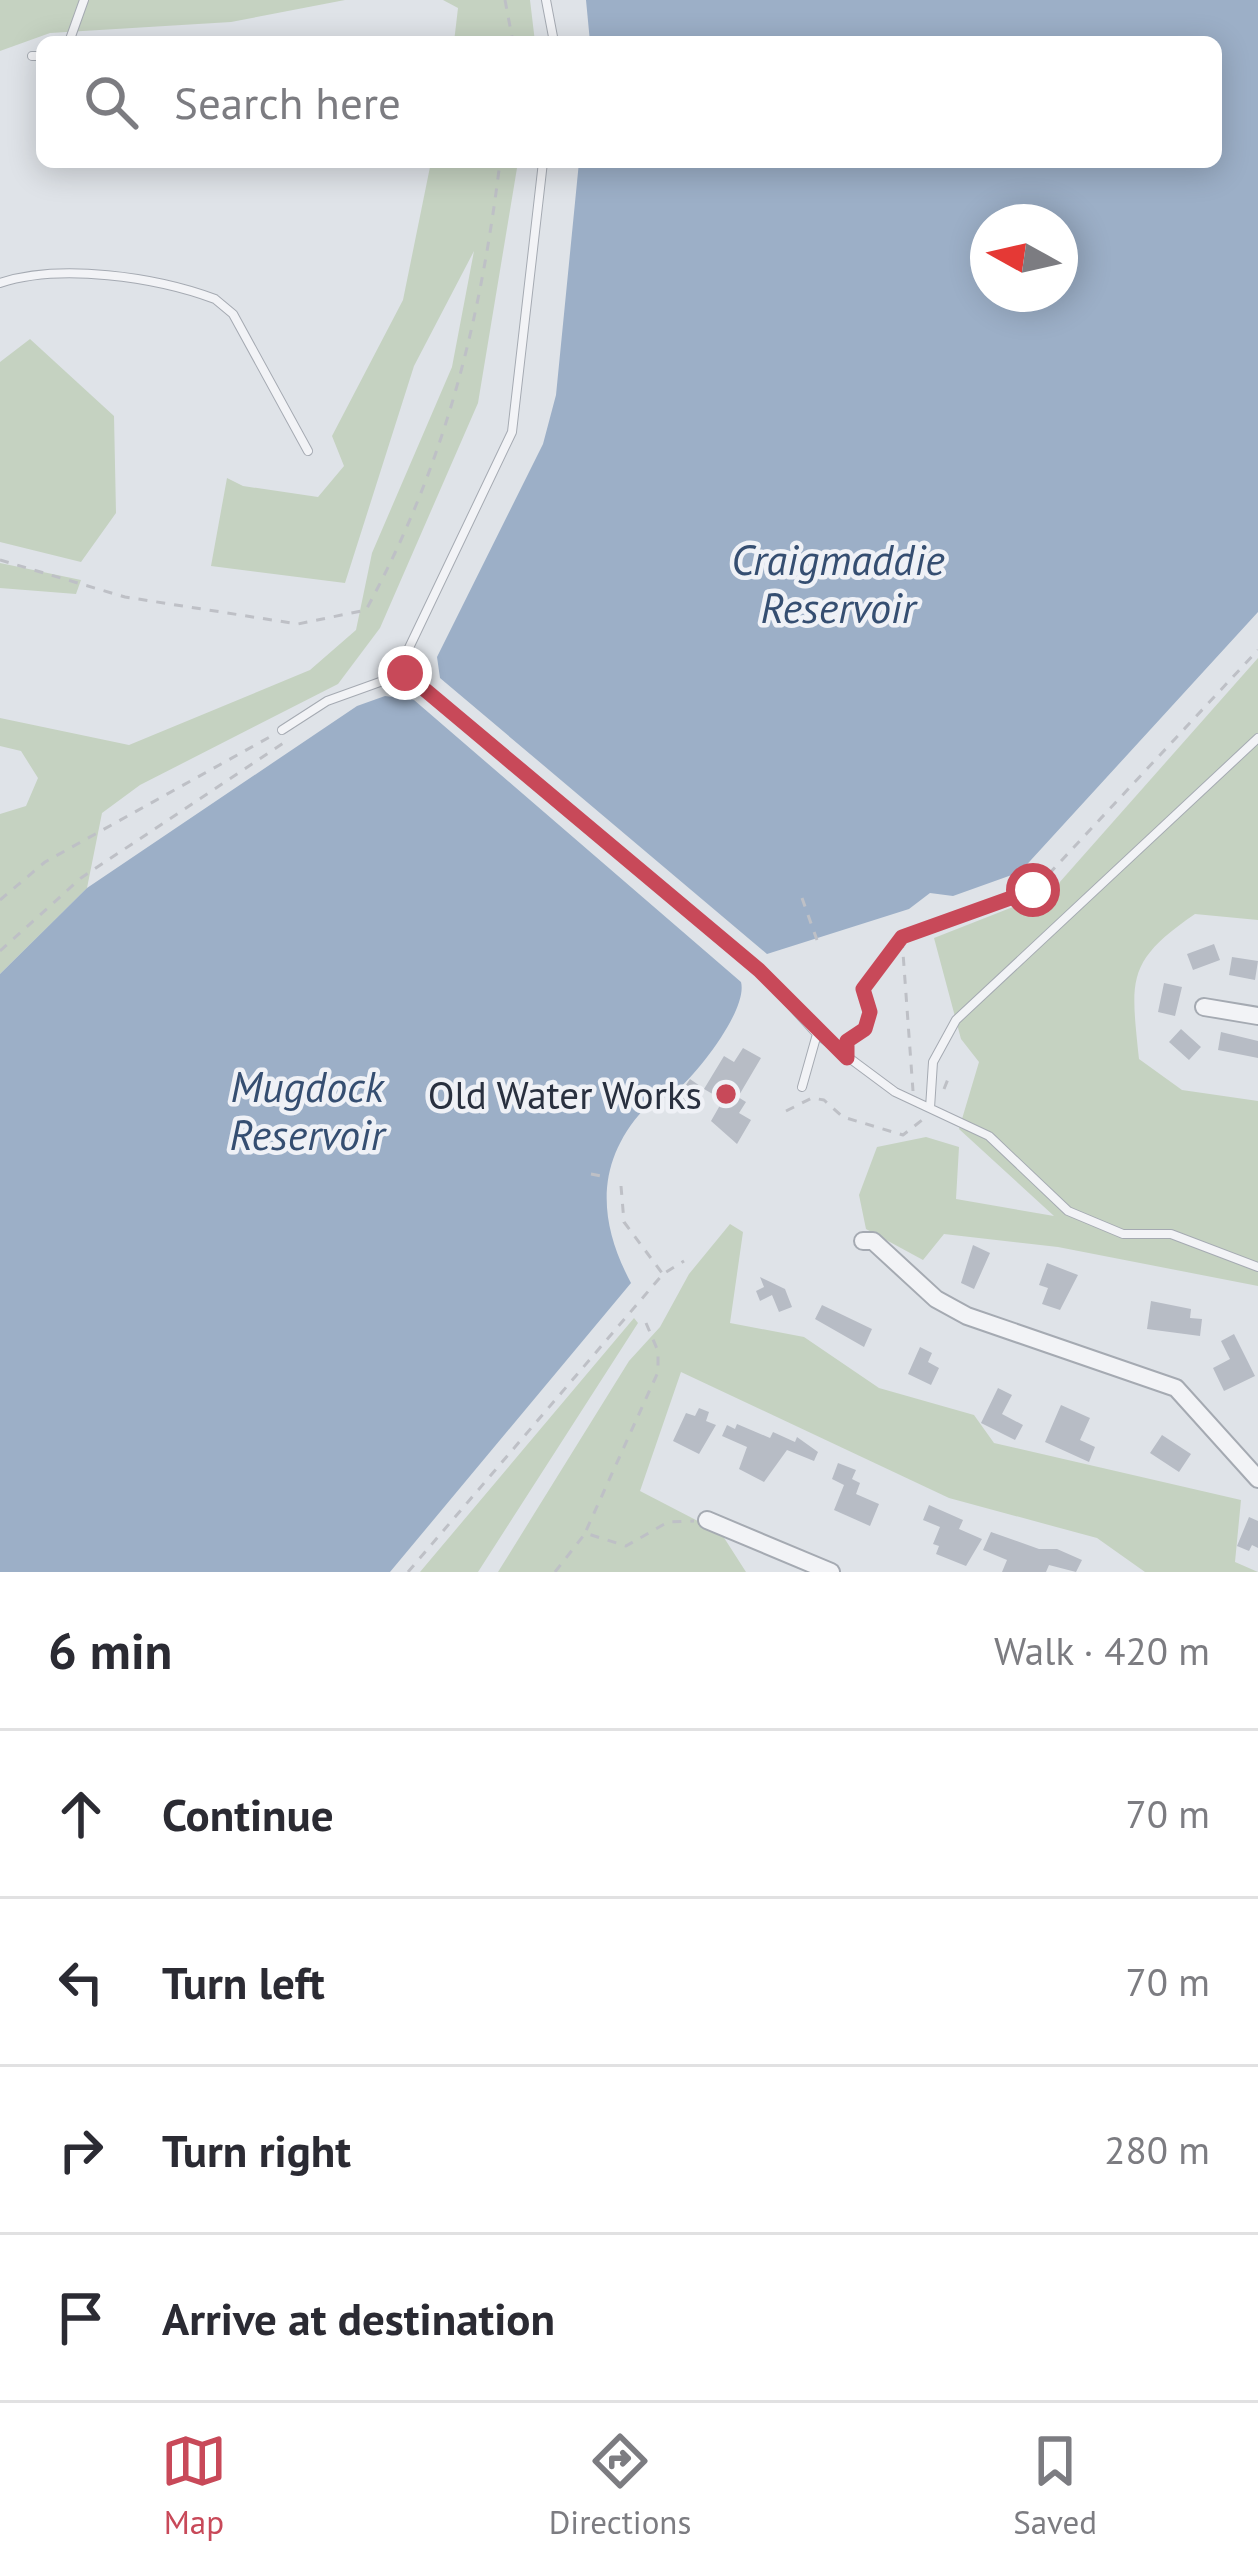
<!DOCTYPE html>
<html lang="en">
<head>
<meta charset="utf-8">
<style>
  body { margin:0; font-family:"PT Sans",sans-serif; background:#f7f7f7; color:#2b2b33 }
  .compass { position:absolute; left:970px; top:204px; width:108px; height:108px; border-radius:50%; background:#fff; box-shadow:0 6px 30px #0003; rotate:278deg }
  .stop { position:absolute; width:36px; height:36px; margin:-27px; border:9px solid #c84959; border-radius:50%; background:#fff }
  .stop.end { background:#c84959; border-color:#fff; box-shadow:0 3px 12px #0008 }
  .list { margin:0; padding:0; list-style:none }
  h2 { display:flex; justify-content:space-between; align-items:center; height:156px; margin:0; padding:0 48px; font-size:51px }
  h2 small { font-size:39px; font-weight:400; color:#7c7c81 }
  .list li { display:grid; grid-template-columns:78px 1fr auto; gap:36px; align-items:center; box-sizing:border-box; height:168px; padding:0 48px; border-top:3px solid #e1e1e2 }
  .list b { display:block; font-size:45px; white-space:nowrap }
  .list em { font-size:39px; font-style:normal; color:#7c7c81 }
  .icon { flex:none; width:66px; height:66px; fill:none; stroke:currentColor; stroke-width:2; stroke-linecap:round; stroke-linejoin:round }
  .map { position:relative; flex:none; width:1258px; height:1572px; overflow:hidden }
  .search { position:absolute; background:#fff; box-shadow:0 6px 30px #0003; left:36px; right:36px; top:36px; height:132px; display:flex; align-items:center; gap:30px; box-sizing:border-box; padding:0 42px; border-radius:18px; color:#7c7c81; font-size:45px }
  .sheet { height:828px; background:#fff }
  nav { display:flex; justify-content:space-around; align-items:center; box-sizing:border-box; height:168px; border-top:3px solid #e1e1e2; background:#fff; font-size:33px; color:#7c7c81 }
  nav a { display:grid; justify-items:center; gap:6px }
  nav .on { color:#c84959 }
  .map>svg:first-child { display:block }
  .green { fill:#c5d2c1 }
  .water { fill:#9cafc7; fill-rule:evenodd }
  .building { fill:#b7bcc5 }
  .lines { fill:none; stroke-linecap:round; stroke-linejoin:round }
  .service-casing { stroke:#a5aab2; stroke-width:10 }
  .minor-casing { stroke:#a5aab2; stroke-width:20 }
  .path { stroke:#bec0c6; stroke-width:3; stroke-dasharray:9 9; stroke-linecap:butt }
  .service { stroke:#f2f3f6; stroke-width:8 }
  .minor { stroke:#f2f3f6; stroke-width:16 }
  .route { stroke:#c84959; stroke-width:15 }
  .poi-dot { fill:#c84959; stroke:#eff1f6; stroke-width:4.5 }
  .labels { text-anchor:middle; dominant-baseline:central; stroke-width:9; stroke-linejoin:round; paint-order:stroke }
  .poi-label { font-size:39px; fill:#29303f; stroke:#eff1f6; text-anchor:end }
  .water-label { font-size:42px; font-style:italic; fill:#354e71; stroke:#eff1f6 }
</style>
</head>
<body>
<div class="map">
<svg width="1258" height="1572" viewBox="0 0 1258 1572">
  <rect width="100%" height="100%" fill="#dfe3e8"/>
  <path class="green" d="M0,0H345L231,22L50,33L0,51Z
    M443,0H530L535,42H454L458,8Z
    M431,162H518L478,403L380,628L338,684L140,785L102,813L87,888L0,974V814L26,806L38,778L21,751L0,746V718L129,745L310,670L356,630L372,553L452,367L474,251L414,366L345,583L211,566L227,478L243,486L318,497L344,466L332,436L403,300Z
    M30,339L114,416L116,513L81,562L0,542V362Z
    M0,563L81,580L76,594L0,588Z
    M1258,658V920L1195,914C1125,962 1131,980 1139,1059L1182,1090L1258,1101V1286L1058,1247L944,1234L923,1260L866,1229L859,1195L877,1147L926,1137L959,1147L956,1199L1054,1216L959,1129L979,1062L961,1039L934,938L1051,892Z
    M730,1224L743,1232L730,1323L804,1337L879,1388L974,1415L994,1443L1241,1500L1235,1562L1258,1572H1145L1097,1538L949,1498L681,1372L640,1491L721,1533L746,1572H498L629,1361L660,1327L689,1274Z
    M634,1318L638,1323L478,1572H420Z"/>
  <path class="water" d="M586,0H1258V612L1020,872L953,896L930,893L909,909L767,954L440,678L437,657L543,444L556,395L579,162H1216V42H590ZM988,222H1060V294H988Z
    M385,696L414,700L741,982C748,1009 698,1073 676,1091C666,1099 652,1100 644,1109C594,1164 599,1223 631,1283L390,1572H0V974L87,888L357,706Z"/>
  <path class="building" d="M1214,944L1220,960L1193,970L1187,954Z
    M1232,957L1258,961L1255,980L1229,975Z
    M1164,983L1182,987L1175,1016L1158,1012Z
    M1181,1029L1201,1047L1189,1060L1169,1042Z
    M1221,1032L1258,1041V1058L1218,1050Z
    M743,1048L761,1058L738,1097L746,1102L739,1113L751,1120L737,1144L711,1121L723,1100L704,1089L724,1056L734,1062Z
    M690,1079L700,1086L687,1105L677,1098Z
    M973,1245L990,1253L974,1289L961,1283Z
    M1047,1263L1078,1275L1060,1310L1042,1304L1048,1288L1039,1285Z
    M760,1277L785,1289L792,1307L779,1312L772,1295L760,1301L756,1291L764,1287Z
    M1151,1301L1191,1309L1190,1318L1202,1319L1200,1336L1147,1329Z
    M822,1305L872,1329L864,1347L815,1319Z
    M1234,1334L1255,1376L1224,1391L1213,1368L1230,1359L1221,1341Z
    M920,1347L932,1353L928,1362L939,1368L931,1385L908,1374Z
    M998,1388L1012,1395L1002,1414L1023,1425L1015,1440L981,1423Z
    M1061,1405L1090,1418L1080,1440L1095,1447L1089,1462L1045,1442Z
    M699,1408L709,1412L706,1421L716,1425L699,1454L673,1441L686,1413L695,1416Z
    M737,1424L770,1438L773,1432L795,1442L797,1437L818,1452L814,1461L787,1450L764,1482L739,1469L747,1447L722,1436L727,1425L735,1429Z
    M1162,1435L1191,1454L1179,1472L1150,1453Z
    M838,1463L856,1470L852,1479L860,1483L856,1494L879,1504L870,1526L834,1510L844,1485L832,1479Z
    M929,1505L963,1520L959,1529L982,1539L966,1566L936,1554L939,1546L933,1544L940,1527L923,1520Z
    M1249,1517L1258,1521V1548L1252,1545L1249,1551L1237,1546Z
    M991,1532L1039,1549H1057L1082,1560L1076,1572L1049,1565L1046,1572H1002L1007,1560L983,1550Z"/>
  <g class="lines">
    <g class="service-casing">
      <path id="service" d="M546,0L554,42
        M69,42L84,0
        M32,56H42
        M543,162L512,432L407,652L405,673L759,970L817,1034L895,1092L989,1136L1068,1211L1123,1234H1171L1258,1267
        M0,283C60,263 156,277 215,299L233,314L308,451
        M282,730L327,701L405,673
        M802,1087L817,1034
        M930,1108L933,1062L956,1020L1258,738"/>
    </g>
    <g class="minor-casing">
      <path id="minor" d="M1204,1007L1258,1016
        M863,1241H873L936,1299L967,1316L1176,1388L1258,1479
        M707,1520L831,1572"/>
    </g>
    <path class="path" d="M505,0L513,42
      M0,560L125,597L298,624L366,610C445,465 480,324 500,162
      M802,898L817,940
      M0,900L45,862L275,734
      M902,939L913,1091
      M0,951L81,878L288,740
      M847,1042C868,1024 871,1017 863,989L901,937L1033,891L1258,650
      M944,1089L950,1074
      M786,1111L812,1098L824,1100L843,1117L903,1135L926,1117
      M591,1174L607,1177
      M621,1186L624,1222L662,1273
      M646,1323L658,1351V1372L585,1533L626,1546L668,1522L694,1521
      M408,1572L663,1274L684,1261
      M555,1572L584,1535"/>
    <use href="#service" class="service"/>
    <use href="#minor" class="minor"/>
  </g>
  <g class="lines">
    <path class="route" d="M405,673L759,970L847,1058V1041L865,1029L870,1012L863,989L902,937L1033,890"/>
  </g>
  <circle class="poi-dot" cx="726" cy="1094" r="12"/>
  <g class="labels">
    <g class="poi-label">
      <text x="702" y="1094">Old Water Works</text>
    </g>
    <g class="water-label">
      <text x="838" y="559">Craigmaddie<tspan x="838" dy="48">Reservoir</tspan></text>
      <text x="307" y="1086">Mugdock<tspan x="307" dy="48">Reservoir</tspan></text>
    </g>
  </g>
</svg>
<svg class="compass" viewBox="-18 -18 36 36"><path d="M0-13l5 13h-10z" fill="#e53935"/><path d="M0 13l5-13h-10z" fill="#7c7c81"/></svg>
<div class="stop" style="left:1033px;top:890px"></div>
<div class="stop end" style="left:405px;top:673px"></div>
<div class="search"><svg class="icon" aria-label="search" viewBox="0 0 24 24"><circle cx="10" cy="10" r="6"/><path d="M15 15l6 6"/></svg>Search here</div>
</div>
<section class="sheet">
<h2>6 min<small>Walk · 420 m</small></h2>
<ul class="list">
<li><svg class="icon" aria-label="ahead" viewBox="0 0 24 24"><path d="M12 20V5M6 11l6-6 6 6"/></svg><div><b>Continue</b></div><em>70 m</em></li>
<li><svg class="icon" aria-label="left" viewBox="0 0 24 24"><path d="M17 20v-9H6M10 6l-5 5 5 5"/></svg><div><b>Turn left</b></div><em>70 m</em></li>
<li><svg class="icon" aria-label="right" viewBox="0 0 24 24"><path d="M7 20v-9h11M14 6l5 5-5 5"/></svg><div><b>Turn right</b></div><em>280 m</em></li>
<li><svg class="icon" aria-label="arrive" viewBox="0 0 24 24"><path d="M6 21V4h12l-3 4 3 4H6"/></svg><div><b>Arrive at destination</b></div></li>
</ul>
</section>
<nav>
<a class="on"><svg class="icon" aria-label="map" viewBox="0 0 24 24"><path d="M3 6l6-2 6 2 6-2v14l-6 2-6-2-6 2zM9 4v14M15 6v14"/></svg>Map</a>
<a><svg class="icon" aria-label="directions" viewBox="0 0 24 24"><path d="M12 3l9 9-9 9-9-9zM9 14v-3h6M13 9l2 2-2 2"/></svg>Directions</a>
<a><svg class="icon" aria-label="saved" viewBox="0 0 24 24"><path d="M7 4h10v16l-5-4-5 4z"/></svg>Saved</a>
</nav>
</body>
</html>
